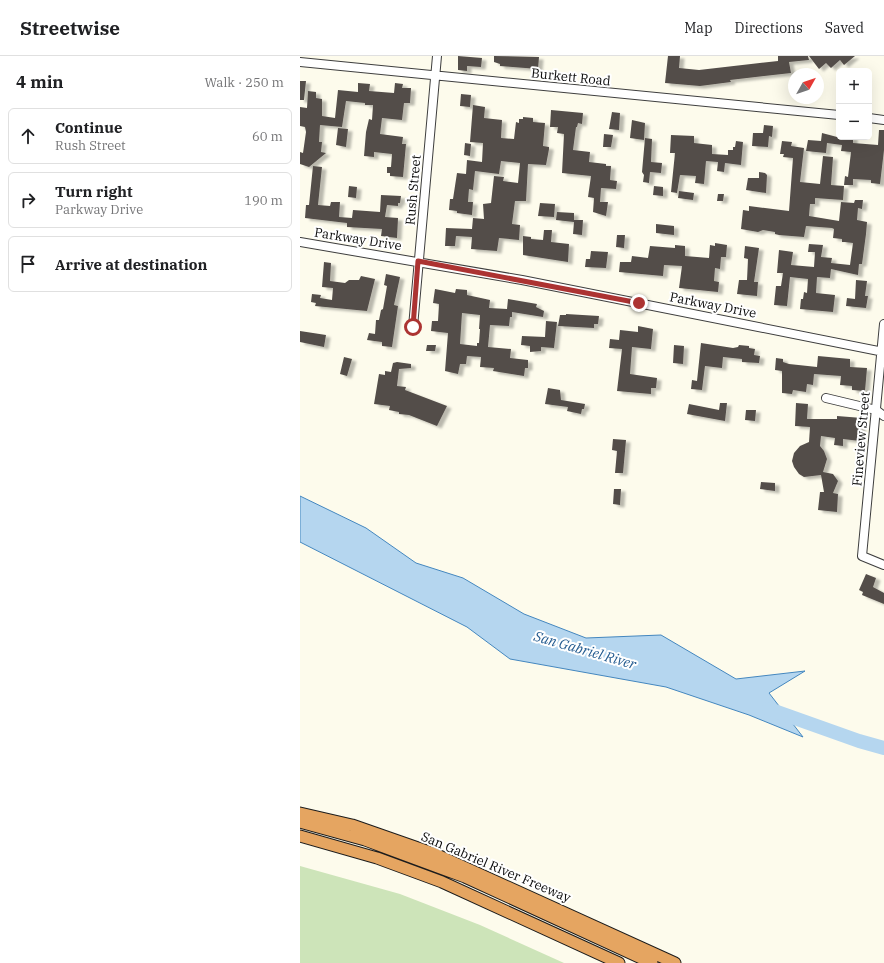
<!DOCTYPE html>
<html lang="en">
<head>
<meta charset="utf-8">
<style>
  body { margin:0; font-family:"IBM Plex Serif",serif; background:#f6f6f6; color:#202124 }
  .controls { position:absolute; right:12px; top:12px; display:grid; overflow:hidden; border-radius:6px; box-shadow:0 4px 16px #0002 }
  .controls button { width:36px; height:36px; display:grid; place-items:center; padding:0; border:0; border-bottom:1px solid #e0e0e0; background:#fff; color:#202124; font:20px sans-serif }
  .compass { position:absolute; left:488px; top:12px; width:36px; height:36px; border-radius:50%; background:#fff; box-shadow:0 4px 16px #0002; rotate:50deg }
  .stop { position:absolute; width:12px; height:12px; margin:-9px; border:3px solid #ac3332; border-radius:50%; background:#fff }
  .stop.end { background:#ac3332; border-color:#fff; box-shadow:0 1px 4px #0008 }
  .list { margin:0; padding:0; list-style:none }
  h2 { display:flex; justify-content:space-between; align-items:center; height:52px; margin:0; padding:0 16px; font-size:17px }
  h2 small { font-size:13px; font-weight:400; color:#757577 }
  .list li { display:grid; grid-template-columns:26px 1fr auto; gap:12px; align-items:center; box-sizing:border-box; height:56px; margin:0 8px 8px; padding:0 8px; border:1px solid #e0e0e0; border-radius:6px }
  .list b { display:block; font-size:15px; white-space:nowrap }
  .list p { margin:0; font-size:13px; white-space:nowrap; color:#757577 }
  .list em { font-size:13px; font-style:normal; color:#757577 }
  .icon { flex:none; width:22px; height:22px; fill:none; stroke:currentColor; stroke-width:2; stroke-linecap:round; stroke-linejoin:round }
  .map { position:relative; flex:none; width:584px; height:907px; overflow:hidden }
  header { display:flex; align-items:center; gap:24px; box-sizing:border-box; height:56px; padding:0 20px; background:#fff; border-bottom:1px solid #e0e0e0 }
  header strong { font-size:19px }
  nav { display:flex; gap:22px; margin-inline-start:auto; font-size:14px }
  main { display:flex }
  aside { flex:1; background:#fff }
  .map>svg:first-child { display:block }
  .green { fill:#cde4b9 }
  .water { fill:#b5d6ef; stroke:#4487bf }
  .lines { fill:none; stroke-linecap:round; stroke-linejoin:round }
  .river { stroke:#b5d6ef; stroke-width:14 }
  .building { fill:#534d49; fill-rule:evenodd; filter:url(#shadow) }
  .minor-casing { stroke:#3e3e3e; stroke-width:10 }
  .highway-casing { stroke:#1c1c1c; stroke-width:13 }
  .minor { stroke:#fff; stroke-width:8 }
  .highway { stroke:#e5a561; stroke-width:11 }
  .route { stroke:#ac3332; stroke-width:5 }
  .labels { text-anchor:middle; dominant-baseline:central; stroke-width:4; stroke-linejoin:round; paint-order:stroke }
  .street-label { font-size:13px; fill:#0b0b0b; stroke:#fff }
  .water-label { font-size:14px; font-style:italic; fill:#225a8f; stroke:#fff }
</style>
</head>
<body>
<header>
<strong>Streetwise</strong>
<nav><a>Map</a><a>Directions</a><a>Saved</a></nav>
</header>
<main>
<aside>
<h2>4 min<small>Walk · 250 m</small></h2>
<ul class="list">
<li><svg class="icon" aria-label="ahead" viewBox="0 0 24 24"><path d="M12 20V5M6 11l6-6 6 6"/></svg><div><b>Continue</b><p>Rush Street</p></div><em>60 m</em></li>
<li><svg class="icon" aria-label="right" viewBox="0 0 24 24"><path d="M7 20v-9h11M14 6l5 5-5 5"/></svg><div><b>Turn right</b><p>Parkway Drive</p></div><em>190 m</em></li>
<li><svg class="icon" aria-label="arrive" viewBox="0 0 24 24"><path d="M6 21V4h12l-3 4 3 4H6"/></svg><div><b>Arrive at destination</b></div></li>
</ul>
</aside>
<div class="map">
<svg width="584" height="907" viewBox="0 0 584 907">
  <defs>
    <filter id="shadow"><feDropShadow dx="4.5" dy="2.5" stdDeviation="1" flood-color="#0004"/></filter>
  </defs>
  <rect width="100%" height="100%" fill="#fdfbec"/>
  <path class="green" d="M0,810L100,838L180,869L264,907H0Z"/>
  <path class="water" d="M0,440L66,472L116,507L163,522L224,558L286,582L361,579L436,623L505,615L469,637L503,681L449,659L366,631L210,603L167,571L0,486Z"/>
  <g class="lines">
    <path class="river" d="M469,653L559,685L584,692"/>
  </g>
  <path class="building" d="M158,0L182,2L181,11L167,10V15L158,14Z
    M194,0L239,1L238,13L200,10V8L194,6Z
    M368,0H380L379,12L399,14L478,5V0H508L509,4L489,6L491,17L430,24L431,26L400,30L365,27Z
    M509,0H555L544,9L540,4L531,12L526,7L519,13Z
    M0,25H6L4,44H0Z
    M58,27L70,28L69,35L94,37L95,27L103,28L102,32H111L110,47H104L102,64L82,62L80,78L103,81L102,88H106L103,121L90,120V117H87V111H91L92,98L74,96V101L64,100L66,76L69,63L72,64L73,49H65V47L46,45L42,71L20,69L19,86H22L21,96L26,97L9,111L0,108V96L3,97L6,76L5,71L0,70V51L7,52L8,35L16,36V42L22,43V60L35,62L38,34L58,36Z
    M161,38L171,39L170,51L160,50Z
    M173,49L185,51L184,62L202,64L201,82L214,83L216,66L219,67V63H223V61L233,62V66L245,67L243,90L249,91V93L246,109L228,108L226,145H215L212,168L220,169L219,184L199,182L197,195L171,193L172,181L156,180L155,190H145L146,172L172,173L173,162L184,163L183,148L191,147L194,120L204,121L203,125L218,127L220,107L201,105L199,118L175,115L173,134L169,133L168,146H173L172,159L157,157V155L149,154L150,143H153L157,117L166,118L167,104L182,106L183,87L170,86Z
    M251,54L283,57L282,68L278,67L277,71H276L273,94L290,96L289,106L306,108V110H311L310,124L317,125L316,133L301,132L300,146H308L306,160L293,156L294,142L288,141L291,120L262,117L264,78L257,77L258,71H250Z
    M312,56L320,57L319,74L309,73Z
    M332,64L345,67L344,84L330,82Z
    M464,69L473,70L472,81L469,80L468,91L452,90L453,77H463Z
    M38,72L48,73L46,91L36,89Z
    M579,74H584V94L580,128L571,127V124L553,123V129H544L545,120L548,121L551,96L541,95L542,89L527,87L526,97L506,95L508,84L521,85L522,77L537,81H553V87L578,89Z
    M304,78L313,79L311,91H303Z
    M371,79L394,80V87L412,89V98L428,99V94H433V91H435L436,85L443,86L441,109L425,107L424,116L417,115L418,106L406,105L404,128L395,127L396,120L380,119L377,137L371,136L375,97H370Z
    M345,82L352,83L351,106L362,107L361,117L350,116L349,127L343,126L344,119L342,116Z
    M482,85L492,86L491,90L504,92L500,126L520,128L523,100L533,101L531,129L544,130L543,144L515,142V148H510L509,160L539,165L541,146L554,147L555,144H563L562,153L558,152L557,164L567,166L566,178L562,208H559L558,219L531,213L530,222L517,221L516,237L535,239L533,256L500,253L501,243H503L504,236L507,237L508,223L490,221L487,250L474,249L476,230H481L483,217H477L479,194L493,196L491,209L514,211L515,196H508L509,188L523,189L521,201L532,202L531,207L550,209L553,187L545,186H542V183L533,182L534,173L532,172L506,170L504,181L479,179L475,178V176L463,174L458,176L441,173L443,154L449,155V150L489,155L493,102L483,101L484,98H480Z
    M165,87L171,88L170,100L164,99Z
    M13,110L22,111L18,149L30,150L31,146H40L39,161L52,162L53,154L80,156L81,139L101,140L100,147H98V150L87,149L85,161L98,162L97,182L81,180L82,173L47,171V167L5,162L6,149H9Z
    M459,116L465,117L467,119L466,137L446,134L448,122H459Z
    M49,130L57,131L56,142L48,141Z
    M354,130L363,131V140L353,139Z
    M379,135L394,137L393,144L378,142Z
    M418,138H424L423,145H417Z
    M240,147L255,148L254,161L238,160Z
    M257,156L274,157V164H283L282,179L273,178L274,166L256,164Z
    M356,168L374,170V179L356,177Z
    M244,174H252L251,186L269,188L268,206L223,199V180L231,181V183L243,184Z
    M317,179H325L324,192L316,191Z
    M415,187L427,189L426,201H421L420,213L415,212L414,225L419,226L418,236L379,232L382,210L364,209L363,220L319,216L320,206H331L332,200L348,202L350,190L375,192V189L385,190V200L409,202L410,189L415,190Z
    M445,190L459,192L454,226H458L457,240L437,238L439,224H447L448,203L444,202Z
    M291,195L308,196L306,212L285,211L286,203H290Z
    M24,206L31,207L30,225L45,227L49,224H59L61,220L75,223L67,255L15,250L16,247L11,246L12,238L21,239L20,242L32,244L33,232L22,231Z
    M86,218L100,221L94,249L98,250L92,291L82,290V286L67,284L69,277L75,278L76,264H79L81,254L83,253L87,230L84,229Z
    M556,224L567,225L565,240H568L566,252L546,250L547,242L555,243Z
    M135,233L155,237L156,233L167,234V239L190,244L189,252L207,253L208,243L237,248L236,251L244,255L243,261L212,256V261H210L209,270L190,269L188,291L211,293L210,302L228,304V312H225L224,320L193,315L194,312L180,311L181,301L167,300L166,308H160L158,318L145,315L148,277L131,275L132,265H138L139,248L133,247ZM162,257L180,259L179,273H180L179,287H177V290L160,288Z
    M266,258L299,260L298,268H294V272L258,270L260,259H266Z
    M246,265L257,266L254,292L241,291V295L230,296V290L221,289L222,280L245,281Z
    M338,270L353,273L351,293L332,291L330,318L357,322L356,332H351V338L317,335L322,293L309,292L310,283L319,284L320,274L338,276Z
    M0,275L26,279L24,291L0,286Z
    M401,287L433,292L438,291L439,289L449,290V292L455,293L454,299L460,300L459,307L442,306V303L423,301L422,312L405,310L402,334L391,333L392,324L397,325Z
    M127,289H136L135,295H126Z
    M374,289L384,290L383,308L373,307Z
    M518,300L550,303V311L567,312L565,335L552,334V330L540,329L541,320L514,318L513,329L507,328L506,336L493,334L492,338L482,337V315L475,314L476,302L483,303V306L489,308L517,311Z
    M44,301L52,303L47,320L40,318Z
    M97,306L111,308V312L99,313L97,330L106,331L105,334L147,350L137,370L109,359L99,358V356L89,354L90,350L74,348L79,318L85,319V315L91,316L93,307Z
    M248,332L260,334L261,344L285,348L284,353H282L281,358L267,355L268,351L245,348Z
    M420,347H427L425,365L387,358L389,348L419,354Z
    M496,347L508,348L507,363H537V360L562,362L560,385L543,383V390L534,389L535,382L521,380L520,390L524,395L527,403L523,416L533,418L538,425L533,437L538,438L537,456L518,454L520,436H524L521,419L504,421L499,418L494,411L492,405L494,397L500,390L509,386L510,371L495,370Z
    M446,354H456L455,365L445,364Z
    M313,383L326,384L323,417H315L317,395L312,394Z
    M461,426L475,427V435L460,433Z
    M314,433H321L320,449L313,448Z
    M566,518L576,522L573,531L584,537V548L562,539L563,536L559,534Z"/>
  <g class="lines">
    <g class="minor-casing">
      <path id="minor" d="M0,6L539,59
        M569,62L584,64
        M0,186L222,224L584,296
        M584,268L562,500L584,509
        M113,271L137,0
        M526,342L576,354L584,360"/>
    </g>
    <g class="highway-casing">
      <path id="highway" d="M0,757L52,769L135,798L375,907
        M0,766L65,784L165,821L352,907
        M0,780L77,802L142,826L319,907"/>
    </g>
    <use href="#minor" class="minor"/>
    <use href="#highway" class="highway"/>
  </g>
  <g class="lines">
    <path class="route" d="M113,271L118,205L339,247"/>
  </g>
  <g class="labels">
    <g class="street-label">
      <text transform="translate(271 21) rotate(6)">Burkett Road</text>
      <text transform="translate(113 134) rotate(-85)">Rush Street</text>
      <text transform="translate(58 183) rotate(9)">Parkway Drive</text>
      <text transform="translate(413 249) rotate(11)">Parkway Drive</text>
      <text transform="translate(561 383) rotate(-85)">Fineview Street</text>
      <text transform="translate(196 811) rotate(23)">San Gabriel River Freeway</text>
    </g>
    <g class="water-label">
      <text transform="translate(285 594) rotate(16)">San Gabriel River</text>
    </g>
  </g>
</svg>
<div class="controls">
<button>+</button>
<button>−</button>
</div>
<svg class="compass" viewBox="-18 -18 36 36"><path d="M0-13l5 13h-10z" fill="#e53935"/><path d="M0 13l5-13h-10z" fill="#757577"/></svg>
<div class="stop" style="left:113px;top:271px"></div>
<div class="stop end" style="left:339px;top:247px"></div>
</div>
</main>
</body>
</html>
